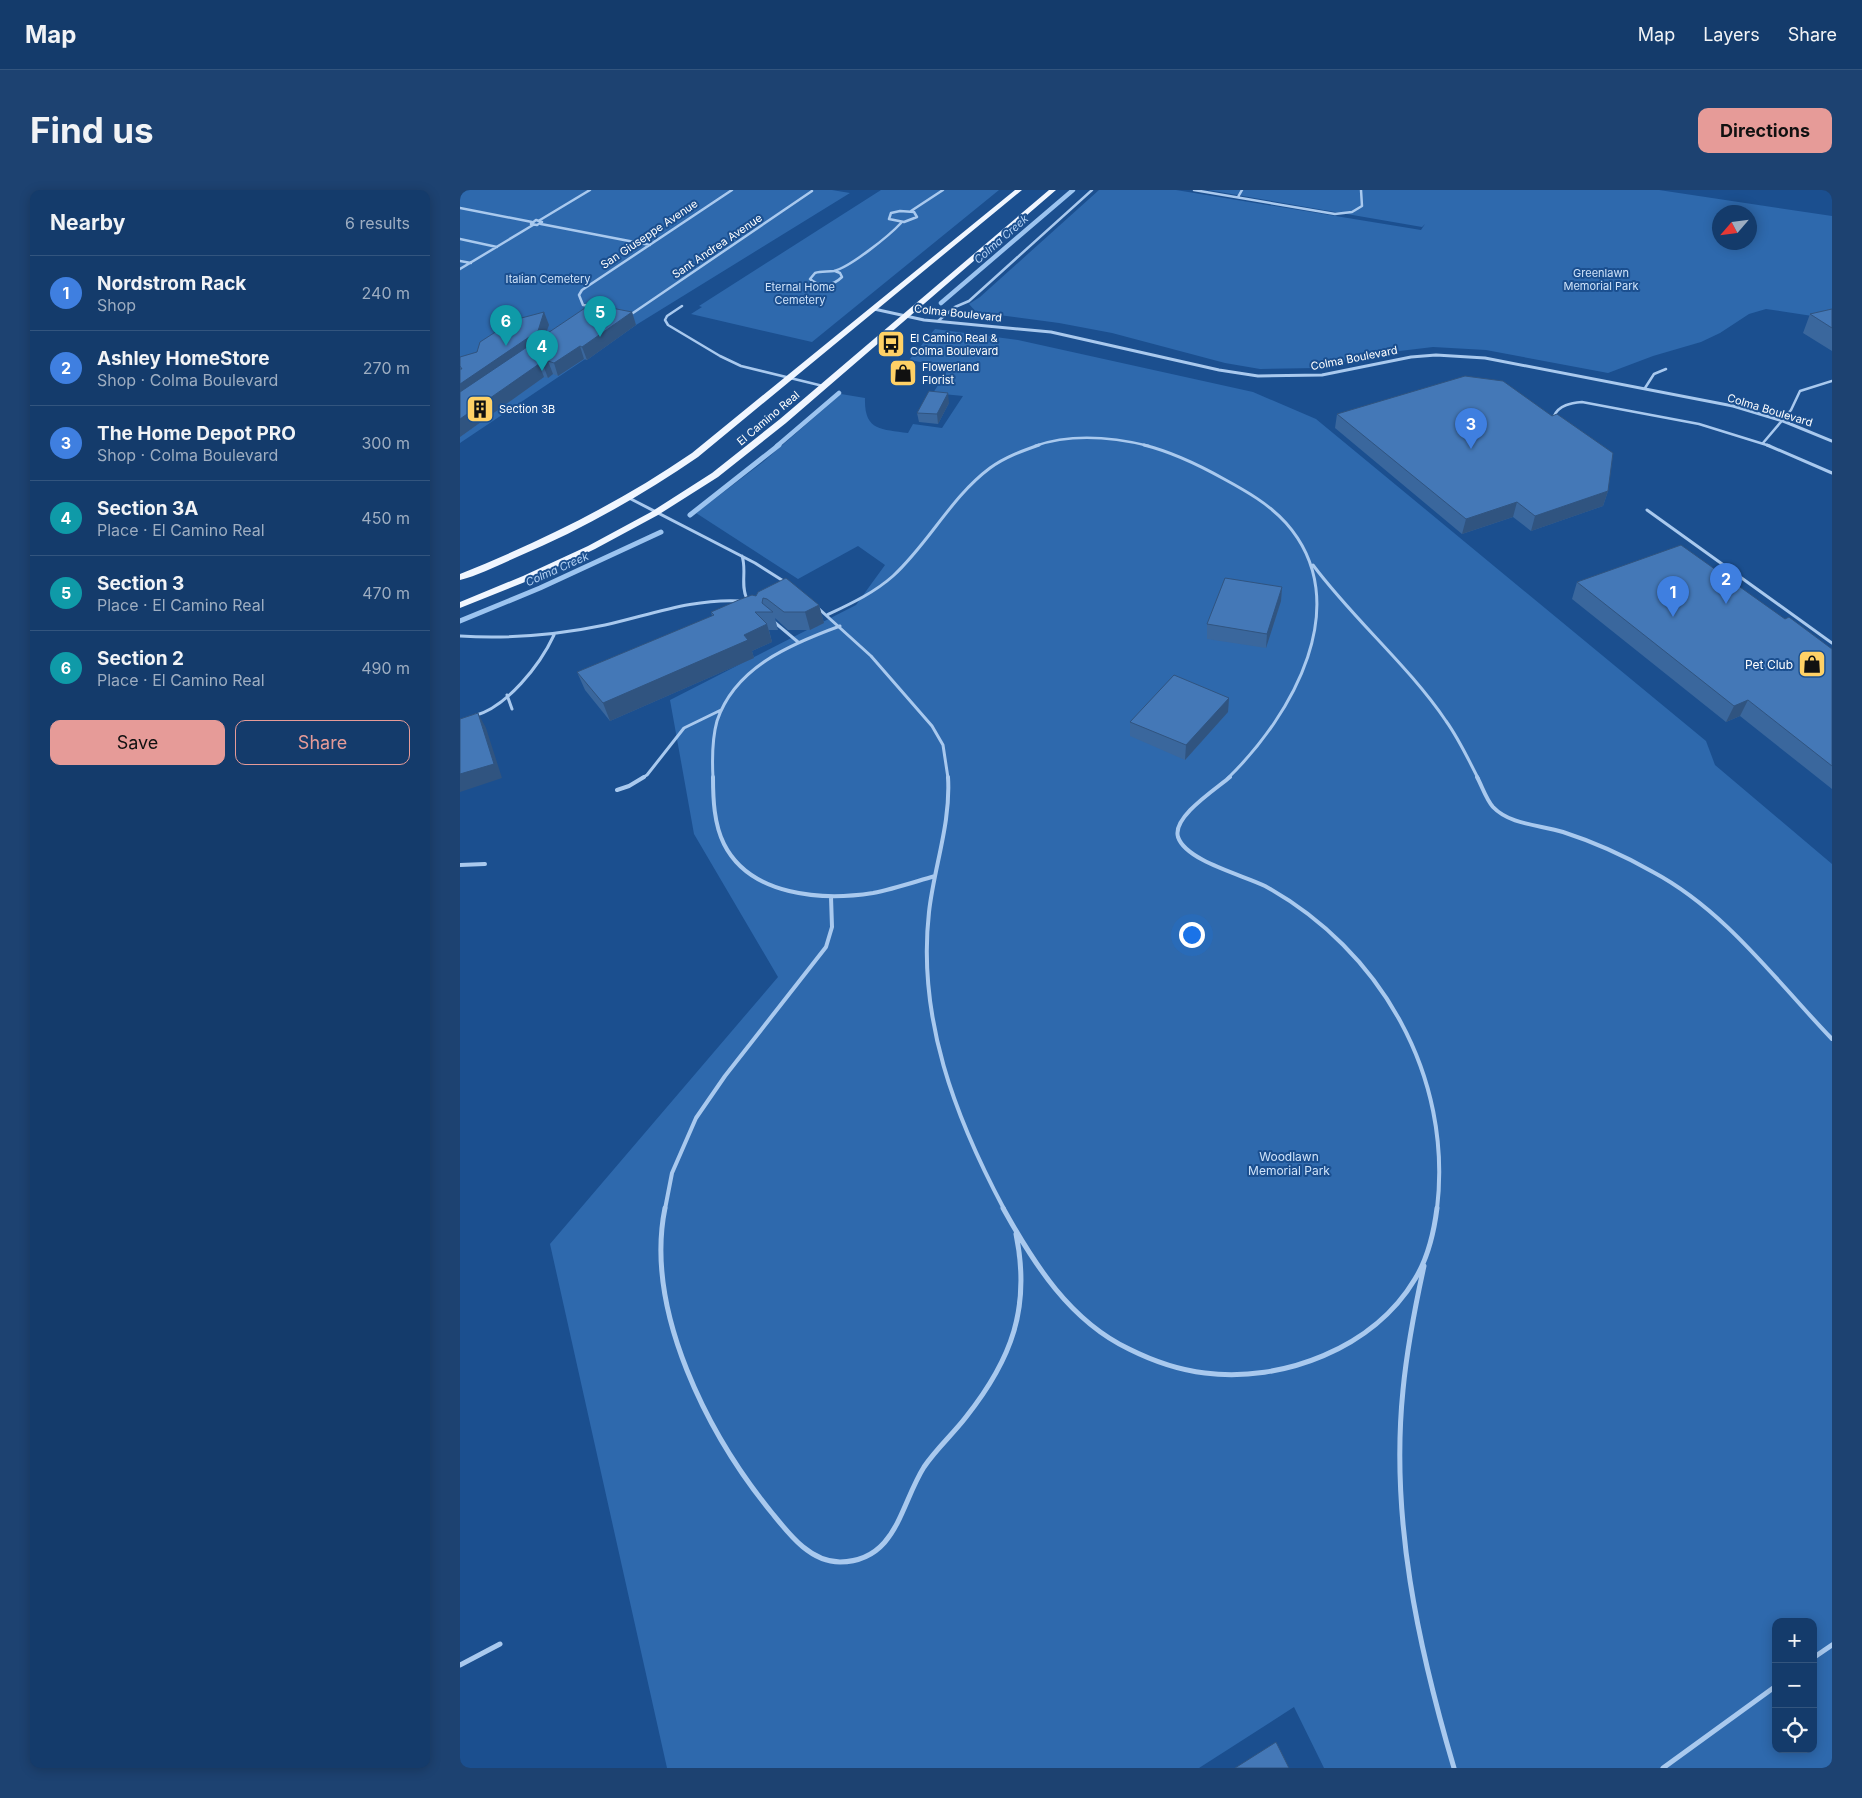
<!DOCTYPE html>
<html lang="en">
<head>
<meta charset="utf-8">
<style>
  body { margin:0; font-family:Inter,sans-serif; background:#1d4271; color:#f1f3f6 }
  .controls { position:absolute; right:15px; bottom:15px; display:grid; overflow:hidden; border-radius:10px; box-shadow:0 2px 12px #0003 }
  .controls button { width:45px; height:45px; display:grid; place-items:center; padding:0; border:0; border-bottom:1px solid #33557e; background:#143b6b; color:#f1f3f6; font:25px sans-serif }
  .compass { position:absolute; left:1252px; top:15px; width:45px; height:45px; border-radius:50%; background:#143b6b; box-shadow:0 2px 12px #0003; rotate:242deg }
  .you { position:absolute; left:731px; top:744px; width:18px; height:18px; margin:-12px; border:4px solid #fff; border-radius:50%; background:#1a73e8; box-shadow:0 0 0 8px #1a73e833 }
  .badge { display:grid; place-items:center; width:32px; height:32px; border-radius:50%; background:#e69b98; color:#fff; font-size:16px; font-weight:700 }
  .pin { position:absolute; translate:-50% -41px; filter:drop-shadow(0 1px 2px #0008) }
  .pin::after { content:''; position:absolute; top:26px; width:18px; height:15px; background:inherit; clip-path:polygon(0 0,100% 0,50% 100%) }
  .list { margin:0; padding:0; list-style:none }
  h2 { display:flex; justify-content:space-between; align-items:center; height:65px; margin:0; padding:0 20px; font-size:21px }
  h2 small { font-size:16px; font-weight:400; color:#9dadc1 }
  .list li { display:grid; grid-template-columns:32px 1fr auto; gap:15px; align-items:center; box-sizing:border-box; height:75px; padding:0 20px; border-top:1px solid #33557e }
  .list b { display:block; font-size:19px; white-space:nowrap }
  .list p { margin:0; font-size:16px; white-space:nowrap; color:#9dadc1 }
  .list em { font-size:16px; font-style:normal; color:#9dadc1 }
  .actions { display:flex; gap:10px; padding:15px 20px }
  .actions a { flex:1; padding:11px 0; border:1px solid #e69b98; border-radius:10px; text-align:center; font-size:18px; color:#e69b98 }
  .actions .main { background:#e69b98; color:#111 }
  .icon { flex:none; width:28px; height:28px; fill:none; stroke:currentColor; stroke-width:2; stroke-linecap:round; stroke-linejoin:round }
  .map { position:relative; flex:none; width:1372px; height:1578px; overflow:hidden; border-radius:10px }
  header { display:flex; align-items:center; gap:30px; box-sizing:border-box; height:70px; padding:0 25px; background:#143b6b; border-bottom:1px solid #33557e }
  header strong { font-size:24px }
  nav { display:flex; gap:28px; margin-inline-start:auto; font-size:18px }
  .intro { display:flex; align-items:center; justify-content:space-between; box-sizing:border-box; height:120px; padding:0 30px }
  h1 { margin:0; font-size:35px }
  .button { padding:12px 22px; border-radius:10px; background:#e69b98; color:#111; font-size:18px; font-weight:700 }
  main { display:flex; gap:30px; padding:0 30px }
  aside { flex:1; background:#143b6b; border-radius:10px; box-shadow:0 2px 12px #0003 }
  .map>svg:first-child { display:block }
  .green { fill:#2e69ad; fill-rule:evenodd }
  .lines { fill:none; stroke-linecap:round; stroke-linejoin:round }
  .stream-far1 { stroke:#9cc4f0; stroke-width:4.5 }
  .stream { stroke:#9cc4f0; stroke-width:5 }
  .lane-far3 { stroke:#a9c9ee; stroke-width:2.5 }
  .lane-far2 { stroke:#a9c9ee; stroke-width:3 }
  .lane-far1 { stroke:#a9c9ee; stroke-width:4 }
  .lane { stroke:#a9c9ee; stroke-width:5 }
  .street { stroke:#a9c9ee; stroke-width:3 }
  .primary { fill:#f0f6ff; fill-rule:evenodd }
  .wall { fill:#3a679d }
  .shaded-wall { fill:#305480 }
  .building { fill:#4478b7; stroke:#305480 }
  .labels { text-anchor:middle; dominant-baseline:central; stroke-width:4; stroke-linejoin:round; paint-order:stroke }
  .far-street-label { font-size:11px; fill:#fff; stroke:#1b4f8f }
  .far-water-label { font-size:11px; font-style:italic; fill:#b5d3f5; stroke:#1b4f8f }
  .far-park-label { font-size:11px; fill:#cfe3fa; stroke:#1b4f8f }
  .far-poi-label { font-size:11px; fill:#fff; stroke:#1b4f8f; text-anchor:start }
  .poi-label { font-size:12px; fill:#fff; stroke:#1b4f8f; text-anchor:end }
  .park-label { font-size:12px; fill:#cfe3fa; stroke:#1b4f8f }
</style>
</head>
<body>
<header>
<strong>Map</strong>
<nav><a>Map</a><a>Layers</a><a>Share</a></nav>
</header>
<div class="intro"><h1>Find us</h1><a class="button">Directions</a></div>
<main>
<aside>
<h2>Nearby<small>6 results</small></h2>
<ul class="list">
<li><span class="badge" style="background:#3f7fe0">1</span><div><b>Nordstrom Rack</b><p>Shop</p></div><em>240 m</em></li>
<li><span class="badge" style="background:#3f7fe0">2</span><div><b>Ashley HomeStore</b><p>Shop · Colma Boulevard</p></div><em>270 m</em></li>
<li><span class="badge" style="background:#3f7fe0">3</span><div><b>The Home Depot PRO</b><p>Shop · Colma Boulevard</p></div><em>300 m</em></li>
<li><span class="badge" style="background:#0f9aa8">4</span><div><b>Section 3A</b><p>Place · El Camino Real</p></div><em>450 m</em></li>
<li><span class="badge" style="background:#0f9aa8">5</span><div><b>Section 3</b><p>Place · El Camino Real</p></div><em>470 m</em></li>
<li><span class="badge" style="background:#0f9aa8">6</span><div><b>Section 2</b><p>Place · El Camino Real</p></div><em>490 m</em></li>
</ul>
<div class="actions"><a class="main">Save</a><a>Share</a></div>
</aside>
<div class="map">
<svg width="1372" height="1578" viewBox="0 0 1372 1578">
  <rect width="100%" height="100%" fill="#1b4f8f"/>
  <path class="green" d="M0,0H372L390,3L176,135L0,253Z
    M421,0H539L352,152L231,124L242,117L239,116Z
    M639,0H716L961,40L965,34L962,37L748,0H1199L1372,26V129L1306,119L1289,124L1260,143L1241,152L1193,166L1148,183L1026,160L973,157L923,163L857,178L800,179L765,173L652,143L599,133L516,122L509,114L520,107ZM1260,22H1290V52H1260Z
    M475,139L558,150L793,202L856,229L1246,551L1255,575L1372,674V1578H864L834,1517L739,1578H207L90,1054L318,787L234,644L210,510L396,415L425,375L398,356L338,389L236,323L303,272L381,204L405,208C404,241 421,239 448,243L453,234L482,238L503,206L473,203L490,177L449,170ZM1316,1432H1353V1559H1316Z"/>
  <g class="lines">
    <path class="stream-far1" d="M481,113L613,0
      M317,256L379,203"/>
    <path class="stream" d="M230,325L319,255
      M0,431L80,398L201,342"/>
    <path class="lane-far3" d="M734,0L875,24L892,22L902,16L901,0
      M778,7L782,0
      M0,18L72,32
      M440,21L454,22L457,27L444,32L429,29L431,23Z
      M451,21L483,0
      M76,30L82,32L77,35L71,34Z
      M80,30L130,0
      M81,34L190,55
      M0,49L37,57
      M0,71L11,73
      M0,79L73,35
      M375,81L380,83L382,87C373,96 360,98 350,89L355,83C361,81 368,82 374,81C390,77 429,46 441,33
      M131,116L123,115L119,105L122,100L272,0
      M222,116L207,126L205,130L208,135L260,166L281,176L363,196
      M170,125L352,1
      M478,131L495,117L509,111L632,0
      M1185,198L1194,184L1206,179
      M1094,226C1099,215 1111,213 1122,212L1239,234L1310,256
      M1303,253L1331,220L1340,201L1372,191
      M575,256C612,243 652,247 689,256"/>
    <path class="lane-far2" d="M684,255C712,262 739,275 764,289C786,301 809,314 826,333C897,413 832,526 768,588
      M1307,255L1372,283
      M169,308L295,373L325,392
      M1187,320L1372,453
      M282,366C287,380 280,395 287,409
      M853,375C894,430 948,475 986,531C999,549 1008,569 1018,588
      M358,418L411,466L472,536L483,555L488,588
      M367,425C390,414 414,403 433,386C469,353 491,307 530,278C545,267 562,261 579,255
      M313,431L338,452
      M0,446C49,449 97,445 145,435C190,425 234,408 281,411
      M47,505L52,519
      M14,526C47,517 80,475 94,445
      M182,588L187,585L224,538L261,520
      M253,588C252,569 252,549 257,531C275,477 331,454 380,436"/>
    <path class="lane-far1" d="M253,587C253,609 254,634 264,654C290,706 362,711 413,703C434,699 454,692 475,686
      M488,587C491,633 474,677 469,722C457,828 495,927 544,1019
      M770,587C756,599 712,627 718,647C726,671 783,685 805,696C921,760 993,886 977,1019
      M1017,587C1022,596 1026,609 1033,617C1050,635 1081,635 1103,642C1134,652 1165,666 1193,682C1266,721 1316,791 1372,849
      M157,600L169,596L184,587
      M0,675L25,674
      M205,1019L212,983L236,928L265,886L366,757L372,737L371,707"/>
    <path class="lane" d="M205,1018C184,1121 249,1246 312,1323C329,1344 350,1372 380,1372C437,1371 440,1315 464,1277C476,1259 493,1244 506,1227C552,1169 571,1117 556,1044
      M543,1018C574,1074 610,1131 669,1159C693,1171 719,1180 745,1183C822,1193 914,1158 955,1089C968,1068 974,1042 977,1018
      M964,1076C955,1117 947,1158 943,1200C930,1328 958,1456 994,1578
      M1353,1468L1372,1455
      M0,1475L40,1454
      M1203,1578L1316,1496"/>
    <path class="street" d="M414,119L464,130L591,142L759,180L798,186L862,185L951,167L976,165L1025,168L1273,216L1323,231L1372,251"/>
    <path class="primary" d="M555,0H562L238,267C181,306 121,340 57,367C39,375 19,385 0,390V384C82,351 159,313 232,263Z
      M589,0H596L326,233L258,287L198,325L135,359L70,390L0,418V412L63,386L128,356L191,322L252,283L320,229Z"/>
  </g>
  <path class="wall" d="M1372,119V161L1343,143L1350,124Z
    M84,122L89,135L85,144L172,122L176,135L127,170L124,169L98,186L93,184L88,188L84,187L0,247V167L17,162Z
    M489,213L478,234L459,232L457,223Z
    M877,224L1148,301L1143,316L1071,341L1053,327L1002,344L875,238Z
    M1117,392L1325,429L1372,459V599L1280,526L1266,532L1112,409Z
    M822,397L821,411L806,458L747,449V434Z
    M296,406L359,415L364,433L350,440H328L315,428L318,440H309L312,452L292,461L294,468L150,531L125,500L117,482L252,426L251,422Z
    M769,508L768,522L725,570L670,546V532Z"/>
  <path class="shaded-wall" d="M84,122L89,135L82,154L0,211V194Z
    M172,122L176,135L127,170L122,157Z
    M120,156L124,169L98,186L94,173Z
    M88,171L93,184L88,188L83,175Z
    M79,174L84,187L0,247V229Z
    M488,203L489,213L478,234L477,224Z
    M1148,301L1143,316L1071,341L1075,326Z
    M1057,312L1053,327L1002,344L1006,329Z
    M822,397L821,411L806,458L807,444Z
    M359,415L364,433L350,440L345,422Z
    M307,434L312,452L292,461L294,468L150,531L143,513Z
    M769,508L768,522L725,570L726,555Z
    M1288,510L1280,526L1266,532L1274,516Z
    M18,523L26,538L42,588L0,602V584Z"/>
  <path class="building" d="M131,114L172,122L122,157L120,156L94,173L88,171L83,175L79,174L0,229V202Z
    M1372,119V138L1350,124Z
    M84,122L78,141L0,194V179H2L0,176V167L17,162L20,152L54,130Z
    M1005,186L1043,191L1092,226L1097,224L1153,263L1148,301L1075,326L1057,312L1006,329L877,224Z
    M469,201L488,203L477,224L457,223Z
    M1221,355L1325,429L1329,427L1372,459V576L1288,510L1274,516L1117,392Z
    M326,388L359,415L345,422H324L307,409L303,408L302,413L313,422H295L307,434L284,445L288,450L143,513L117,482L254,425L251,422L281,409L292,405L296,406L298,402Z
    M765,388L822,397L807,444L747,434Z
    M714,485L769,508L726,555L670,532Z
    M18,523L34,574L0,584V529Z
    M816,1552L829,1578H775Z"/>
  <defs>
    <g id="bus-square" transform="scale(1.4375)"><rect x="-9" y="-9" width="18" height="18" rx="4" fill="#ffd166" stroke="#1b4f8f"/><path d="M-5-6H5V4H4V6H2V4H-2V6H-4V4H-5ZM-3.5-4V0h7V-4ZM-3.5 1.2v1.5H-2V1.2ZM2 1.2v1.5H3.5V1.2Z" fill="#111"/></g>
    <g id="shop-square" transform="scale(1.4375)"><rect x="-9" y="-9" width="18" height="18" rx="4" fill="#ffd166" stroke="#1b4f8f"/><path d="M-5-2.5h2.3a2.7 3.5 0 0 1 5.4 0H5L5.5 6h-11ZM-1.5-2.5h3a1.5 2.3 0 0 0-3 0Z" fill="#111"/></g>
    <g id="building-square" transform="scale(1.4375)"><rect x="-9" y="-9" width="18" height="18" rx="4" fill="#ffd166" stroke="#1b4f8f"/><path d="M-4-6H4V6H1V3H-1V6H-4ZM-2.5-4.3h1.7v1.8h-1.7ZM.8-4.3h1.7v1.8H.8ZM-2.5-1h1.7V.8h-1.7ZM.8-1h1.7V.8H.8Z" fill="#111"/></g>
  </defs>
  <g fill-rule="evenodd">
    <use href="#bus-square" x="431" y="154"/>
    <use href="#shop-square" x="443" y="183"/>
    <use href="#building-square" x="20" y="219"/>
    <use href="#shop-square" x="1352" y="474"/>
  </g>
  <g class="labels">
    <g class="far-street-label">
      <text transform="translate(189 44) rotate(-34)">San Giuseppe Avenue</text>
      <text transform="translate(257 56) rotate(-34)">Sant Andrea Avenue</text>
      <text transform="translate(498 123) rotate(6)">Colma Boulevard</text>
      <text transform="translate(894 168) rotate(-11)">Colma Boulevard</text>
      <text transform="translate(1310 220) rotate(17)">Colma Boulevard</text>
      <text transform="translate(308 228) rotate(-40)">El Camino Real</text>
    </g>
    <g class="far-water-label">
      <text transform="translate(541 49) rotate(-41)">Colma Creek</text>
      <text transform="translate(97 379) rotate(-24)">Colma Creek</text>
    </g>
    <g class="far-park-label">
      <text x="1141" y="83">Greenlawn<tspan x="1141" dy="13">Memorial Park</tspan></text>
      <text x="88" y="89">Italian Cemetery</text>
      <text x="340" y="97">Eternal Home<tspan x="340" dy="13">Cemetery</tspan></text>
    </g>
    <g class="far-poi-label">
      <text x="450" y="148">El Camino Real &amp;<tspan x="450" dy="13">Colma Boulevard</tspan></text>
      <text x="462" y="177">Flowerland<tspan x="462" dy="13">Florist</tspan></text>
      <text x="39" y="219">Section 3B</text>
    </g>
    <g class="poi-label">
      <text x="1333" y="474">Pet Club</text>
    </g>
    <g class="park-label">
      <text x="829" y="966">Woodlawn<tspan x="829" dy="14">Memorial Park</tspan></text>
    </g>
  </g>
</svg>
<div class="controls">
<button>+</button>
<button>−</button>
<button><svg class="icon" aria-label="locate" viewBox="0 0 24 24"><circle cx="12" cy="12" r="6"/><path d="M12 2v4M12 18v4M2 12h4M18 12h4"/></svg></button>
</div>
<svg class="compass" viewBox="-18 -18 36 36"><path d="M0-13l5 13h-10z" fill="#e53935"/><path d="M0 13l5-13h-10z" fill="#9dadc1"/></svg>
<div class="you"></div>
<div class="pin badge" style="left:1213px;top:427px;background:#3f7fe0">1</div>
<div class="pin badge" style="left:1266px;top:414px;background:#3f7fe0">2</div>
<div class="pin badge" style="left:1011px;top:259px;background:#3f7fe0">3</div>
<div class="pin badge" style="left:82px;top:181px;background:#0f9aa8">4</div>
<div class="pin badge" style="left:140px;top:147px;background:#0f9aa8">5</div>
<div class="pin badge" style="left:46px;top:156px;background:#0f9aa8">6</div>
</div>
</main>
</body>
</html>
